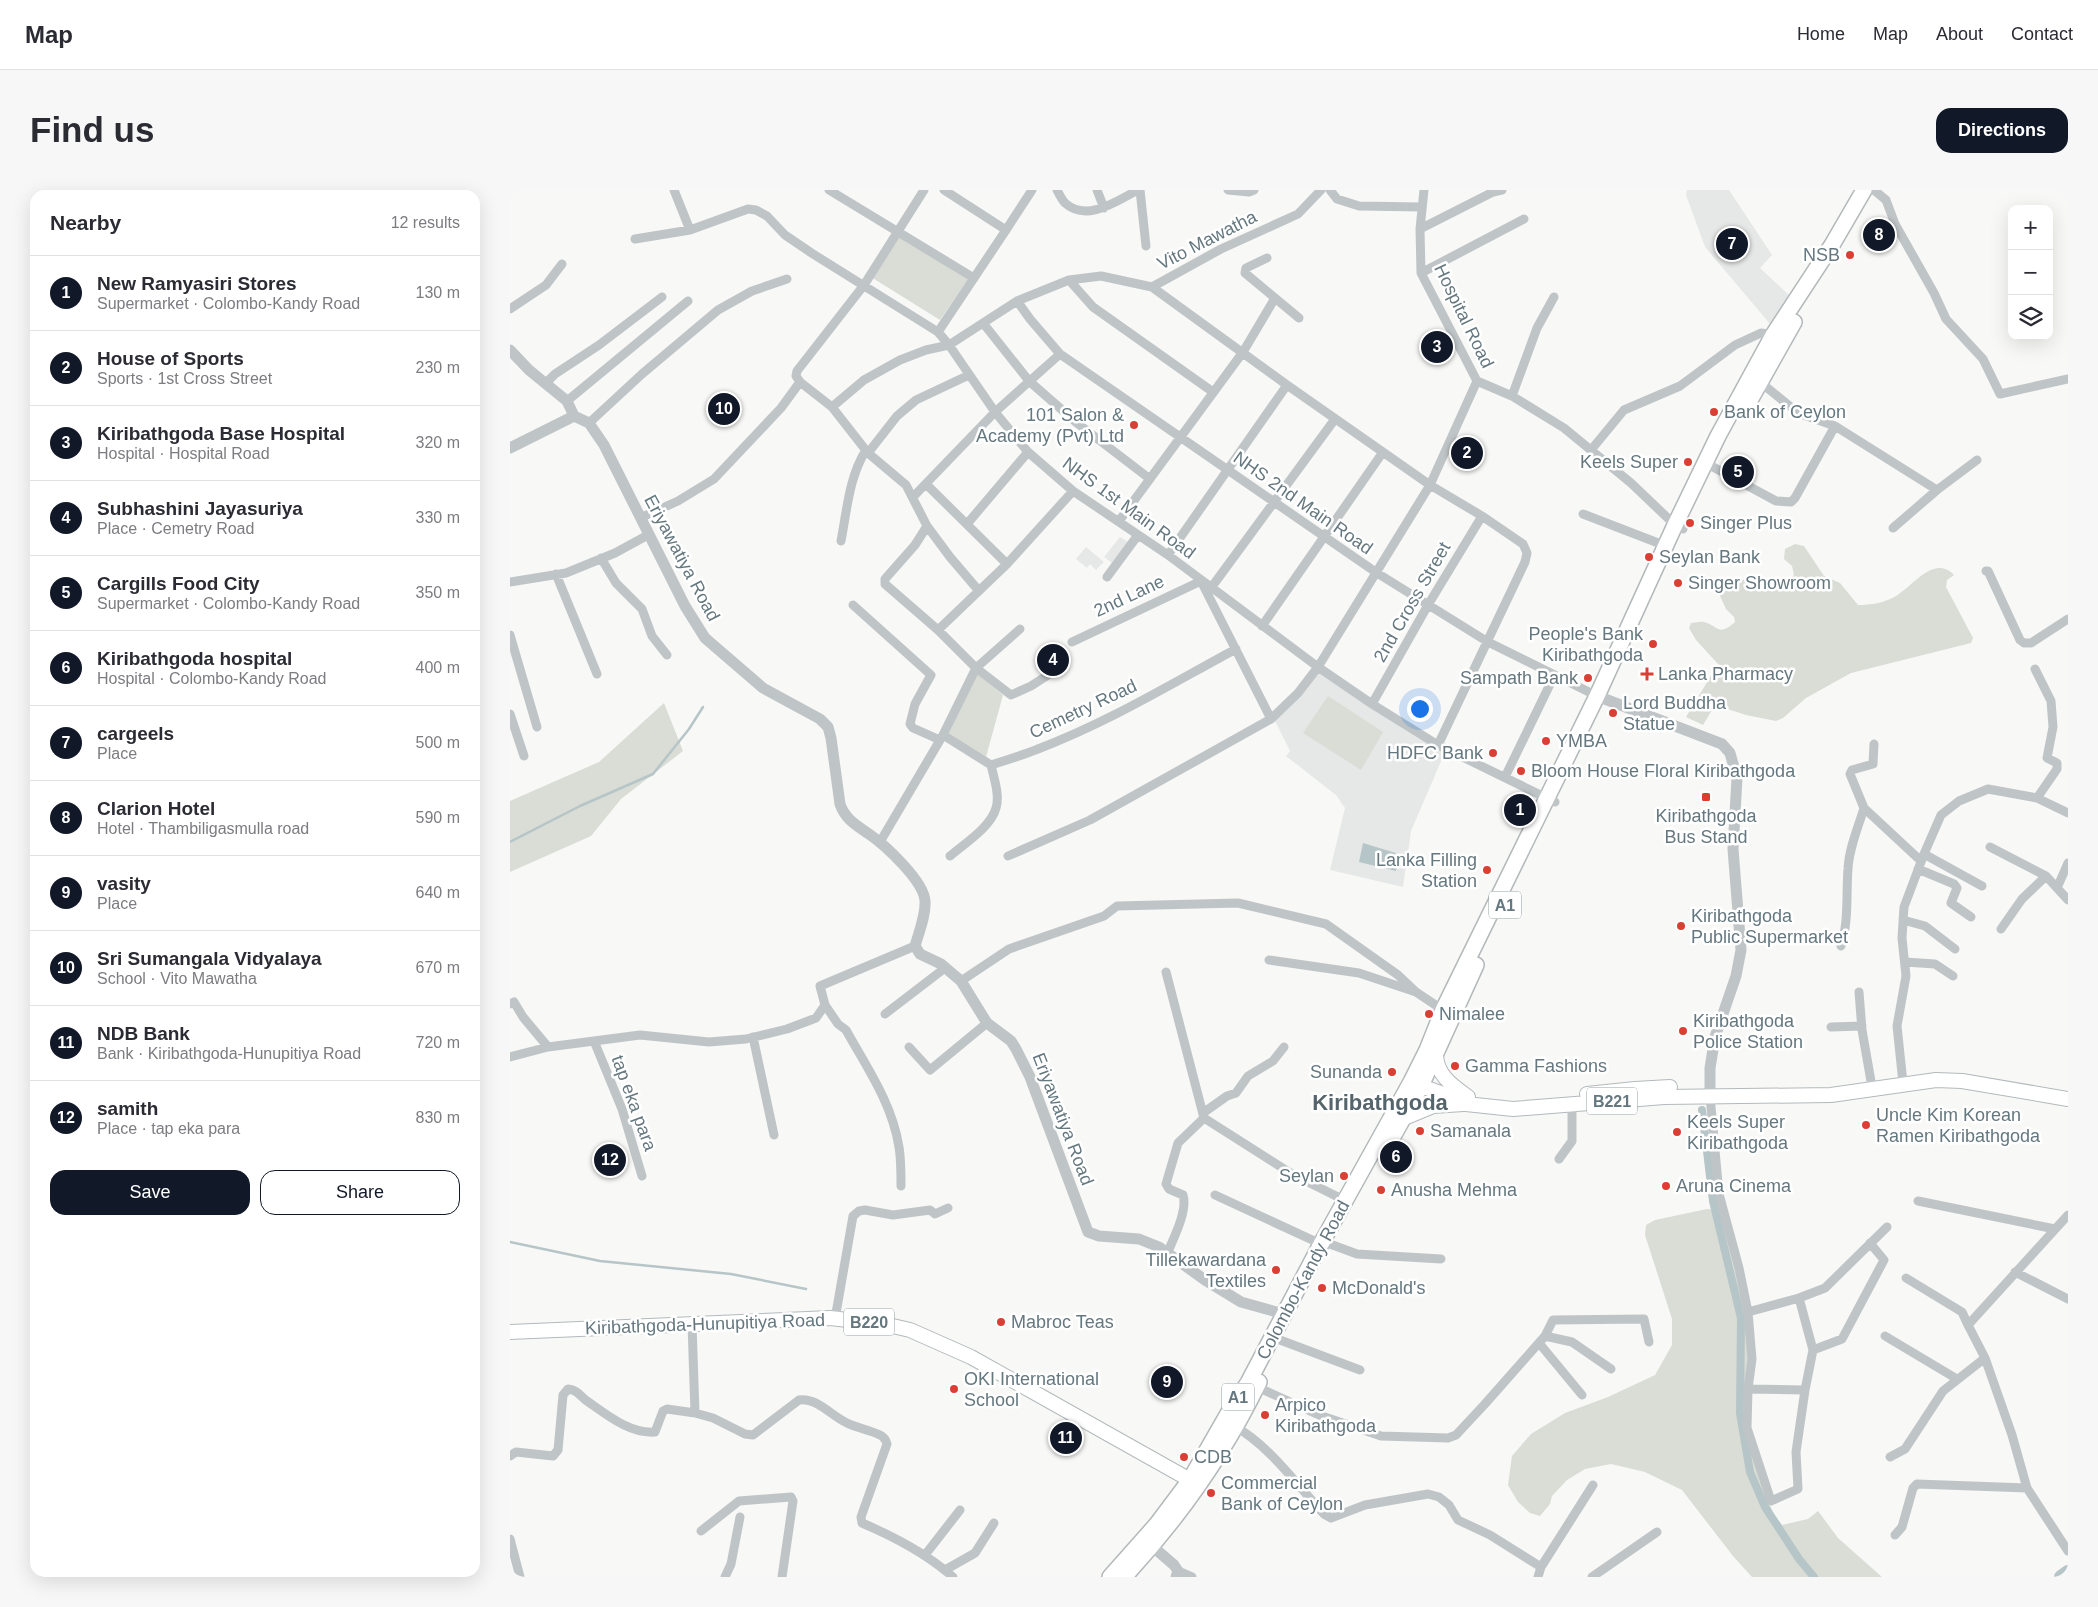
<!DOCTYPE html>
<html lang="en">
<head>
<meta charset="utf-8">
<style>
  body { margin:0; font-family:Helvetica,sans-serif; background:#f7f7f7; color:#2b2b33 }
  .controls { position:absolute; right:15px; top:15px; display:grid; overflow:hidden; border-radius:10px; box-shadow:0 5px 20px #0002 }
  .controls button { width:45px; height:45px; display:grid; place-items:center; padding:0; border:0; border-bottom:1px solid #e1e1e2; background:#fff; color:#2b2b33; font:25px sans-serif }
  .you { position:absolute; left:909px; top:518px; width:18px; height:18px; margin:-12px; border:4px solid #fff; border-radius:50%; background:#1a73e8; box-shadow:0 0 0 8px #1a73e833 }
  .badge { display:grid; place-items:center; width:32px; height:32px; border-radius:50%; background:#111827; color:#fff; font-size:16px; font-weight:700 }
  .pin { position:absolute; translate:-50% -50%; border:2px solid #fff; box-shadow:0 1px 5px #0006 }
  .list { margin:0; padding:0; list-style:none }
  h2 { display:flex; justify-content:space-between; align-items:center; height:65px; margin:0; padding:0 20px; font-size:21px }
  h2 small { font-size:16px; font-weight:400; color:#7c7c81 }
  .list li { display:grid; grid-template-columns:32px 1fr auto; gap:15px; align-items:center; box-sizing:border-box; height:75px; padding:0 20px; border-top:1px solid #e1e1e2 }
  .list b { display:block; font-size:19px; white-space:nowrap }
  .list p { margin:0; font-size:16px; white-space:nowrap; color:#7c7c81 }
  .list em { font-size:16px; font-style:normal; color:#7c7c81 }
  .actions { display:flex; gap:10px; padding:15px 20px }
  .actions a { flex:1; padding:11px 0; border:1px solid #111827; border-radius:15px; text-align:center; font-size:18px; color:#111827 }
  .actions .main { background:#111827; color:#fff }
  .icon { flex:none; width:28px; height:28px; fill:none; stroke:currentColor; stroke-width:2; stroke-linecap:round; stroke-linejoin:round }
  .map { position:relative; flex:none; width:1558px; height:1387px; overflow:hidden; border-radius:15px }
  header { display:flex; align-items:center; gap:30px; box-sizing:border-box; height:70px; padding:0 25px; background:#fff; border-bottom:1px solid #e1e1e2 }
  header strong { font-size:24px }
  nav { display:flex; gap:28px; margin-inline-start:auto; font-size:18px }
  .intro { display:flex; align-items:center; justify-content:space-between; box-sizing:border-box; height:120px; padding:0 30px }
  h1 { margin:0; font-size:35px }
  .button { padding:12px 22px; border-radius:15px; background:#111827; color:#fff; font-size:18px; font-weight:700 }
  main { display:flex; gap:30px; padding:0 30px }
  aside { flex:1; background:#fff; border-radius:15px; box-shadow:0 5px 20px #0002 }
  .map>svg:first-child { display:block }
  .built { fill:#e6e8e7 }
  .green { fill:#d9ddd5 }
  .water { fill:#b6c5c7 }
  .lines { fill:none; stroke-linecap:round; stroke-linejoin:round }
  .stream { stroke:#b6c5c7; stroke-width:2.5 }
  .canal { stroke:#b6c5c7; stroke-width:8 }
  .river { stroke:#b6c5c7; stroke-width:14 }
  .primary-casing { stroke:#b3b9bc; stroke-width:16 }
  .trunk-casing { stroke:#b3b8ba; stroke-width:18 }
  .minor { stroke:#bfc5c7; stroke-width:9 }
  .tertiary { stroke:#bfc5c7; stroke-width:11 }
  .primary { stroke:#fff; stroke-width:14 }
  .trunk { stroke:#fff; stroke-width:15 }
  .poi-dot { fill:#da3f34; stroke:#fff; stroke-width:2 }
  .labels { text-anchor:middle; dominant-baseline:central; stroke-width:5; stroke-linejoin:round; paint-order:stroke }
  .shield { fill:#fff; stroke:#93a0a5; stroke-width:1 }
  .shield-label { font-size:16px; font-weight:bold; fill:#65787f }
  .street-label { font-size:18px; fill:#65787f; stroke:#fff }
  .poi-label { font-size:18px; fill:#65787f; stroke:#fff; text-anchor:start }
  .district-label { font-size:22px; font-weight:bold; fill:#56656b; stroke:#fff }
</style>
</head>
<body>
<header>
<strong>Map</strong>
<nav><a>Home</a><a>Map</a><a>About</a><a>Contact</a></nav>
</header>
<div class="intro"><h1>Find us</h1><a class="button">Directions</a></div>
<main>
<aside>
<h2>Nearby<small>12 results</small></h2>
<ul class="list">
<li><span class="badge">1</span><div><b>New Ramyasiri Stores</b><p>Supermarket · Colombo-Kandy Road</p></div><em>130 m</em></li>
<li><span class="badge">2</span><div><b>House of Sports</b><p>Sports · 1st Cross Street</p></div><em>230 m</em></li>
<li><span class="badge">3</span><div><b>Kiribathgoda Base Hospital</b><p>Hospital · Hospital Road</p></div><em>320 m</em></li>
<li><span class="badge">4</span><div><b>Subhashini Jayasuriya</b><p>Place · Cemetry Road</p></div><em>330 m</em></li>
<li><span class="badge">5</span><div><b>Cargills Food City</b><p>Supermarket · Colombo-Kandy Road</p></div><em>350 m</em></li>
<li><span class="badge">6</span><div><b>Kiribathgoda hospital</b><p>Hospital · Colombo-Kandy Road</p></div><em>400 m</em></li>
<li><span class="badge">7</span><div><b>cargeels</b><p>Place</p></div><em>500 m</em></li>
<li><span class="badge">8</span><div><b>Clarion Hotel</b><p>Hotel · Thambiligasmulla road</p></div><em>590 m</em></li>
<li><span class="badge">9</span><div><b>vasity</b><p>Place</p></div><em>640 m</em></li>
<li><span class="badge">10</span><div><b>Sri Sumangala Vidyalaya</b><p>School · Vito Mawatha</p></div><em>670 m</em></li>
<li><span class="badge">11</span><div><b>NDB Bank</b><p>Bank · Kiribathgoda-Hunupitiya Road</p></div><em>720 m</em></li>
<li><span class="badge">12</span><div><b>samith</b><p>Place · tap eka para</p></div><em>830 m</em></li>
</ul>
<div class="actions"><a class="main">Save</a><a>Share</a></div>
</aside>
<div class="map">
<svg width="1558" height="1387" viewBox="0 0 1558 1387">
  <rect width="100%" height="100%" fill="#f8f8f6"/>
  <path class="built" d="M1177,0H1219L1262,65L1250,78L1281,107L1261,135L1195,57L1176,5Z
    M610,347L618,352L602,373L594,367Z
    M576,357L594,372L586,380L580,374L577,378L566,369Z
    M808,479L935,562L901,641L893,697L820,680L835,618L826,605L776,566L780,561L763,527Z"/>
  <path class="green" d="M388,46L458,89L430,130L361,87Z
    M1285,354L1294,356L1314,386L1330,393L1348,415C1361,415 1374,413 1386,406C1403,396 1424,364 1444,385L1437,390L1436,397L1463,448L1461,453L1341,483L1296,508L1273,528L1266,531L1236,525L1205,515L1193,535L1176,527L1208,474L1186,450L1179,438L1181,433C1184,433 1190,431 1194,432C1209,436 1208,447 1225,432L1224,427L1216,419L1210,406L1216,399L1241,386C1257,389 1270,397 1284,385L1282,376L1274,369L1275,359Z
    M467,484L493,505L476,567L438,545Z
    M818,506L873,542L851,580L793,543Z
    M154,513L173,561L111,609L81,646L0,682V611L89,572Z
    M1197,1019L1211,1020L1229,1093L1239,1149L1241,1263L1263,1323L1272,1335L1298,1329L1308,1321L1328,1348L1372,1387H1242L1223,1366L1172,1300L1135,1282L1101,1274L1075,1279L1057,1290L1042,1306L1040,1314L1030,1326L1020,1323L1008,1312L998,1295L1002,1266L1021,1244L1055,1223L1098,1207L1145,1185L1162,1155V1129L1135,1045L1136,1035L1145,1030Z"/>
  <path class="water" d="M853,653L889,664L886,681L849,672Z"/>
  <g class="lines">
    <path class="stream" d="M0,652L70,616L143,584L179,539L193,517
      M0,1052L90,1071L221,1084L296,1099"/>
    <path class="canal" d="M1192,920L1203,1011L1231,1128L1230,1223L1240,1282L1255,1317L1289,1369L1304,1387"/>
    <path class="river" d="M1551,1387L1558,1382"/>
    <g class="primary-casing">
      <path id="primary" d="M926,864C926,885 943,896 958,907
        M911,896L942,907L956,914L1003,919L1154,907L1321,905L1426,890L1452,891L1558,909
        M1077,904L1125,899L1160,897
        M894,928L923,916L953,914
        M0,1142L320,1128L374,1134L400,1140L461,1167L689,1295"/>
    </g>
    <g class="trunk-casing">
      <path id="trunk" d="M1235,219L1284,132
        M876,959L911,896L966,775
        M600,1387L647,1334L680,1290L723,1215L738,1193L811,1054L901,892L917,860L933,820L1087,506L1165,335L1208,246L1263,145L1322,55L1354,0
        M614,1387C668,1329 714,1264 749,1192"/>
    </g>
    <path class="minor" d="M164,0L180,40
      M319,0L464,88
      M414,0L354,95L287,181L286,186L290,192L322,217L358,263L396,295L417,336L405,355L375,389V394L428,440L466,478L501,505L521,496L555,474
      M547,0C549,4 552,10 555,13C577,33 608,10 628,0
      M587,0L594,18
      M630,0L636,56
      M718,0L739,2L744,0
      M820,0L827,9L849,16L912,17
      M914,0L910,39L911,83L967,191L1002,206L1054,238L1121,293L1165,335L1173,339
      M1364,0L1376,10L1385,34L1424,103L1436,129L1473,169L1490,204L1558,189
      M910,39L983,2L992,0
      M496,40L522,0
      M125,49L180,40L238,19L246,20L257,26L275,45L303,64L428,142L439,155L485,222L518,262L563,301L658,365L808,477L862,514L928,555L1045,612
      M757,68L736,78L735,83L789,128
      M911,83L1014,29
      M559,90L583,117L703,202
      M507,111L520,129L550,164L867,383L978,452L1087,506
      M0,119L36,95L52,74
      M473,133L519,191L567,233L640,289
      M428,142L496,40L434,0
      M1253,188L1255,196L1288,223L1325,236L1427,300
      M36,193L45,184L89,155L152,107
      M1002,206L1027,138L1044,107
      M57,211L178,111
      M322,217L354,190L390,170L416,160L439,155L507,111L559,90L591,86L642,97L711,59L788,24L811,0
      M79,233L132,184L208,120L242,101L277,89
      M1081,260L1114,220L1170,196L1225,155L1251,143L1263,145
      M358,263L387,226L406,210L459,185
      M1203,277L1266,311L1281,312L1285,308L1325,236
      M416,294L497,374L563,301
      M403,307L485,222L550,164
      M1073,324L1156,356
      M130,328L168,311L204,289L271,218L290,192
      M609,331L733,162L765,108
      M457,334L518,262
      M417,336L440,367L469,401
      M1383,338L1427,300L1467,270
      M331,351C337,320 339,287 356,260
      M658,365L777,195
      M91,368L106,393L132,419L142,446L157,465
      M1476,381H1478L1510,450L1514,453H1521L1558,429
      M46,384L87,484
      M597,387L628,345
      M0,392L56,383L105,363L138,345
      M701,398L825,229
      M343,415L421,485L405,514L400,534L403,538L430,550
      M752,436L873,262
      M428,440L497,374
      M0,445L27,537
      M562,452L691,391L761,529
      M1525,479L1541,511L1543,537L1537,568L1547,573V579L1527,608
      M862,514L918,415L972,326
      M0,524L14,566
      M433,545L481,575C497,570 513,565 528,559C597,533 661,494 726,459
      M1364,554L1363,574L1342,580L1340,584L1354,618L1411,671
      M928,555L1015,372L1017,363L1013,354L972,326L920,295L967,191
      M995,587L1044,486
      M370,652L433,545L466,478L510,439
      M1480,657L1536,686L1558,710
      M1414,664L1472,696
      M440,666C454,654 481,637 486,618C490,606 484,588 481,575
      M498,666L580,630L761,529L788,503L808,477L920,295L777,195L642,97
      M1408,679L1444,694L1447,698L1441,713L1461,727
      M1547,698L1558,673
      M1393,730L1415,736L1445,759
      M1491,739L1512,709L1536,686
      M1331,756C1339,731 1336,705 1338,679C1339,658 1348,638 1354,618
      M759,770L849,783L906,802L933,820
      M1395,772L1425,774L1443,786
      M656,782L694,928L782,984L836,1011
      M451,791L499,759L594,726L607,716L728,713L816,734L888,785L906,802
      M1349,802L1352,840L1362,897
      M0,814L4,812L13,827L38,857
      M315,815L328,834L336,840C357,878 382,913 389,957C391,969 391,983 391,996
      M375,824L435,778
      M1321,837L1352,836
      M243,847L264,945
      M84,851L112,919L132,986
      M399,857L420,880L477,833
      M0,867L38,857L130,845L199,852L236,849L277,839L306,828L315,815L310,796L405,756
      M1393,893L1387,836L1396,786L1392,748L1394,717L1414,664L1431,625L1449,611L1478,599L1527,608L1558,623
      M1200,906L1209,1004L1229,1078L1238,1122L1242,1169L1238,1199L1237,1238L1261,1311L1288,1299L1286,1262L1295,1200L1238,1199
      M693,923L717,906L726,903L738,886L763,871L774,857
      M1049,969L1062,951V915
      M705,1005L811,1054
      M1408,1011L1545,1039
      M1558,1025L1458,1135L1475,1168L1502,1245L1517,1298L1558,1361
      M820,1054L847,1064L931,1069
      M657,1064C663,1049 678,1021 673,1005L659,999L656,994L668,953L694,928
      M1505,1082L1558,1109
      M1396,1088L1452,1122L1458,1135
      M1289,1108L1315,1098L1377,1037
      M1238,1122L1289,1108L1303,1160L1295,1200
      M325,1129L343,1026L349,1021L355,1020L383,1025L420,1020L425,1024L438,1018
      M182,1134L185,1223L203,1228L235,1244L243,1245L289,1210C307,1207 321,1226 337,1233C347,1238 360,1240 370,1245C374,1247 376,1250 377,1254L351,1327L352,1333C385,1347 416,1363 443,1387
      M1035,1146L1043,1130L1134,1129L1139,1152
      M1375,1146L1447,1189
      M770,1150L850,1180
      M1029,1153L1072,1205
      M1303,1160L1332,1149L1374,1070L1360,1053
      M747,1197L809,1225L871,1246L938,1248L946,1245L974,1215L1035,1146L1062,1152L1101,1179
      M724,1236C759,1255 787,1295 814,1324L821,1328L855,1315L918,1304L929,1307L939,1315L948,1330L980,1345L1031,1377L1028,1387
      M0,1266L6,1262L43,1266L48,1260L53,1205L58,1199C68,1200 70,1206 77,1211C97,1225 120,1244 145,1242L153,1221L157,1219L185,1223
      M1380,1267L1395,1259L1433,1201L1475,1168
      M191,1341L229,1311L281,1307L283,1311L272,1387
      M1385,1345L1392,1337L1403,1298L1407,1294L1517,1298
      M0,1349L10,1387
      M415,1365L450,1320
      M1031,1377L1083,1295
      M435,1380L465,1363L484,1333
      M668,1381L682,1387
      M215,1387L221,1374L230,1327
      M1082,1387L1147,1342"/>
    <path class="tertiary" d="M0,160L19,180L57,211L64,226L79,233L94,255L175,416L195,448L253,498L310,529L318,537L321,548L330,614C335,629 346,635 359,644C375,655 414,691 415,711C416,725 409,742 405,756L410,764L431,774L451,791L477,833L501,851L506,859L520,887L578,1042L589,1046L629,1049L649,1057L695,1090L731,1112L774,1124
      M0,258L64,226
      M1087,506L1212,554L1220,563L1227,588L1223,659L1231,760L1226,786L1205,847L1200,878V906
      M642,1356L664,1375L668,1381L666,1387"/>
    <use href="#primary" class="primary"/>
    <use href="#trunk" class="trunk"/>
  </g>
  <g class="poi-dot">
    <circle cx="1340" cy="65" r="5"/>
    <circle cx="1204" cy="222" r="5"/>
    <circle cx="624" cy="235" r="5"/>
    <circle cx="1178" cy="272" r="5"/>
    <circle cx="1180" cy="333" r="5"/>
    <circle cx="1139" cy="367" r="5"/>
    <circle cx="1168" cy="393" r="5"/>
    <circle cx="1143" cy="454" r="5"/>
    <path d="M1134.5 476.5h5v5h5v5h-5v5h-5v-5h-5v-5h5z"/>
    <circle cx="1078" cy="488" r="5"/>
    <circle cx="1103" cy="523" r="5"/>
    <circle cx="1036" cy="551" r="5"/>
    <circle cx="983" cy="563" r="5"/>
    <circle cx="1011" cy="581" r="5"/>
    <rect x="1191" y="602" width="10" height="10" rx="2.5"/>
    <circle cx="977" cy="680" r="5"/>
    <circle cx="1171" cy="736" r="5"/>
    <circle cx="919" cy="824" r="5"/>
    <circle cx="1173" cy="841" r="5"/>
    <circle cx="945" cy="876" r="5"/>
    <circle cx="882" cy="882" r="5"/>
    <circle cx="1356" cy="935" r="5"/>
    <circle cx="910" cy="941" r="5"/>
    <circle cx="1167" cy="942" r="5"/>
    <circle cx="834" cy="986" r="5"/>
    <circle cx="1156" cy="996" r="5"/>
    <circle cx="871" cy="1000" r="5"/>
    <circle cx="766" cy="1080" r="5"/>
    <circle cx="812" cy="1098" r="5"/>
    <circle cx="491" cy="1132" r="5"/>
    <circle cx="444" cy="1199" r="5"/>
    <circle cx="755" cy="1225" r="5"/>
    <circle cx="674" cy="1267" r="5"/>
    <circle cx="701" cy="1303" r="5"/>
  </g>
  <g class="labels">
    <g class="shield">
      <rect x="979" y="701.5" width="32" height="27" rx="4"/>
      <rect x="1077" y="897.5" width="50" height="27" rx="4"/>
      <rect x="334" y="1118.5" width="50" height="27" rx="4"/>
      <rect x="712" y="1193.5" width="32" height="27" rx="4"/>
    </g>
    <g class="shield-label">
      <text x="995" y="715">A1</text>
      <text x="1102" y="911">B221</text>
      <text x="359" y="1132">B220</text>
      <text x="728" y="1207">A1</text>
    </g>
    <g class="street-label">
      <text transform="translate(697 50) rotate(-27)">Vito Mawatha</text>
      <text transform="translate(954 126) rotate(64)">Hospital Road</text>
      <text transform="translate(793 313) rotate(35)">NHS 2nd Main Road</text>
      <text transform="translate(619 318) rotate(36)">NHS 1st Main Road</text>
      <text transform="translate(172 368) rotate(62)">Eriyawatiya Road</text>
      <text transform="translate(619 406) rotate(-25)">2nd Lane</text>
      <text transform="translate(902 412) rotate(-60)">2nd Cross Street</text>
      <text transform="translate(573 519) rotate(-25)">Cemetry Road</text>
      <text transform="translate(124 913) rotate(70)">tap eka para</text>
      <text transform="translate(553 929) rotate(69)">Eriyawatiya Road</text>
      <text transform="translate(793 1090) rotate(-62)">Colombo-Kandy Road</text>
      <text transform="translate(195 1134) rotate(-2)">Kiribathgoda-Hunupitiya Road</text>
    </g>
    <g class="poi-label">
      <text x="1330" y="65" text-anchor="end">NSB</text>
      <text x="1214" y="222">Bank of Ceylon</text>
      <text x="614" y="225" text-anchor="end">101 Salon &amp;<tspan x="614" dy="21">Academy (Pvt) Ltd</tspan></text>
      <text x="1168" y="272" text-anchor="end">Keels Super</text>
      <text x="1190" y="333">Singer Plus</text>
      <text x="1149" y="367">Seylan Bank</text>
      <text x="1178" y="393">Singer Showroom</text>
      <text x="1133" y="444" text-anchor="end">People's Bank<tspan x="1133" dy="21">Kiribathgoda</tspan></text>
      <text x="1148" y="484">Lanka Pharmacy</text>
      <text x="1068" y="488" text-anchor="end">Sampath Bank</text>
      <text x="1113" y="513">Lord Buddha<tspan x="1113" dy="21">Statue</tspan></text>
      <text x="1046" y="551">YMBA</text>
      <text x="973" y="563" text-anchor="end">HDFC Bank</text>
      <text x="1021" y="581">Bloom House Floral Kiribathgoda</text>
      <text x="1196" y="626" text-anchor="middle">Kiribathgoda<tspan x="1196" dy="21">Bus Stand</tspan></text>
      <text x="967" y="670" text-anchor="end">Lanka Filling<tspan x="967" dy="21">Station</tspan></text>
      <text x="1181" y="726">Kiribathgoda<tspan x="1181" dy="21">Public Supermarket</tspan></text>
      <text x="929" y="824">Nimalee</text>
      <text x="1183" y="831">Kiribathgoda<tspan x="1183" dy="21">Police Station</tspan></text>
      <text x="955" y="876">Gamma Fashions</text>
      <text x="872" y="882" text-anchor="end">Sunanda</text>
      <text x="1366" y="925">Uncle Kim Korean<tspan x="1366" dy="21">Ramen Kiribathgoda</tspan></text>
      <text x="1177" y="932">Keels Super<tspan x="1177" dy="21">Kiribathgoda</tspan></text>
      <text x="920" y="941">Samanala</text>
      <text x="824" y="986" text-anchor="end">Seylan</text>
      <text x="1166" y="996">Aruna Cinema</text>
      <text x="881" y="1000">Anusha Mehma</text>
      <text x="756" y="1070" text-anchor="end">Tillekawardana<tspan x="756" dy="21">Textiles</tspan></text>
      <text x="822" y="1098">McDonald's</text>
      <text x="501" y="1132">Mabroc Teas</text>
      <text x="454" y="1189">OKI International<tspan x="454" dy="21">School</tspan></text>
      <text x="765" y="1215">Arpico<tspan x="765" dy="21">Kiribathgoda</tspan></text>
      <text x="684" y="1267">CDB</text>
      <text x="711" y="1293">Commercial<tspan x="711" dy="21">Bank of Ceylon</tspan></text>
    </g>
    <g class="district-label">
      <text x="870" y="912">Kiribathgoda</text>
    </g>
  </g>
</svg>
<div class="controls">
<button>+</button>
<button>−</button>
<button><svg class="icon" aria-label="layers" viewBox="0 0 24 24"><path d="M12 4l9 5-9 5-9-5zM3 14l9 5 9-5"/></svg></button>
</div>
<div class="you"></div>
<div class="pin badge" style="left:1010px;top:620px">1</div>
<div class="pin badge" style="left:957px;top:263px">2</div>
<div class="pin badge" style="left:927px;top:157px">3</div>
<div class="pin badge" style="left:543px;top:470px">4</div>
<div class="pin badge" style="left:1228px;top:282px">5</div>
<div class="pin badge" style="left:886px;top:967px">6</div>
<div class="pin badge" style="left:1222px;top:54px">7</div>
<div class="pin badge" style="left:1369px;top:45px">8</div>
<div class="pin badge" style="left:657px;top:1192px">9</div>
<div class="pin badge" style="left:214px;top:219px">10</div>
<div class="pin badge" style="left:556px;top:1248px">11</div>
<div class="pin badge" style="left:100px;top:970px">12</div>
</div>
</main>
</body>
</html>
